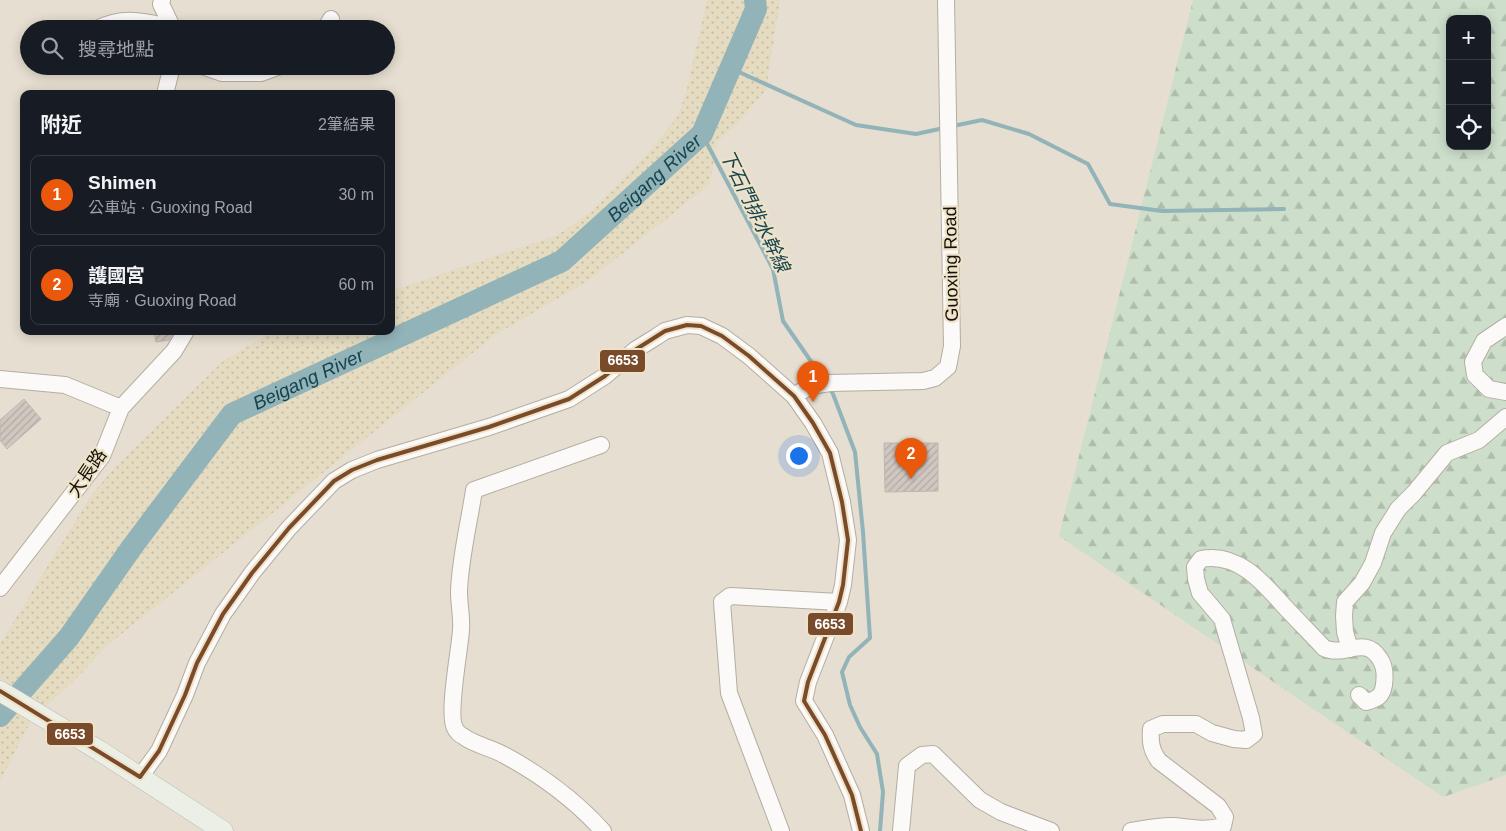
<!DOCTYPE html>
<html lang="zh-TW">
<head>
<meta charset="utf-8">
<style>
  body { margin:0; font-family:Helvetica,"Noto Sans TC",sans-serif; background:#20242c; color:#f1f3f6 }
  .controls { position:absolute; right:15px; top:15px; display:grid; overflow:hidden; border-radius:10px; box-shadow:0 2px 12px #0003 }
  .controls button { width:45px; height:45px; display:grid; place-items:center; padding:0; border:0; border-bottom:1px solid #363941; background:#171b24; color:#f1f3f6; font:25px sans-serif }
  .you { position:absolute; left:798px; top:455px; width:18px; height:18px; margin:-12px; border:4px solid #fff; border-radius:50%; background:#1a73e8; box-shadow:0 0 0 8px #1a73e833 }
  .badge { display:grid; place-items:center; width:32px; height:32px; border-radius:50%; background:#ea580c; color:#fff; font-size:16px; font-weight:700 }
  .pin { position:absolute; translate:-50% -41px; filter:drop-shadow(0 1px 2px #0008) }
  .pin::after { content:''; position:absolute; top:26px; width:18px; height:15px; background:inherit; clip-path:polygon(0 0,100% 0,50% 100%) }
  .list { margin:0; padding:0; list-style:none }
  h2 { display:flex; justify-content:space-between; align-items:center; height:65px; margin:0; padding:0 20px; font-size:21px }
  h2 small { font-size:16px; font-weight:400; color:#9ea1a6 }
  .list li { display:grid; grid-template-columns:32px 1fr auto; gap:15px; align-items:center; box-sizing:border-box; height:80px; margin:0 10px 10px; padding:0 10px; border:1px solid #363941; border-radius:10px }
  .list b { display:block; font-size:19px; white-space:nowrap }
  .list p { margin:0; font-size:16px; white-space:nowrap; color:#9ea1a6 }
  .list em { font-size:16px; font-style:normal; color:#9ea1a6 }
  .icon { flex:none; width:28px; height:28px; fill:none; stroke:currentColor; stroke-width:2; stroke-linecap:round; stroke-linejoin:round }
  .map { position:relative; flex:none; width:1506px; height:831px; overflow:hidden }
  .search { position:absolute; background:#171b24; box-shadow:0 2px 12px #0003; left:20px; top:20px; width:375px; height:55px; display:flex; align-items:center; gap:12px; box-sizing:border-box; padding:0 18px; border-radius:28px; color:#9ea1a6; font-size:19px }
  .panel { position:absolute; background:#171b24; box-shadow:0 2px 12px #0003; left:20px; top:90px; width:375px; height:245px; border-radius:10px }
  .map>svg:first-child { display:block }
  .forest { fill:url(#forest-firs); fill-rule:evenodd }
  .sand { fill:url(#sand-dots) }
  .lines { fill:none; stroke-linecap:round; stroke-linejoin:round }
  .stream { stroke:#92b3b8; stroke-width:4 }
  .river { stroke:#92b3b8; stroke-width:22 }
  .building { fill:url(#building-hatch); stroke:#c0b6b0 }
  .minor-casing { stroke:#b3aea2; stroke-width:18 }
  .major-casing { stroke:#bebab4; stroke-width:21 }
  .minor { stroke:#fbfaf8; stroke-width:16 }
  .major { stroke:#ecefe6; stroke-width:20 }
  .bus-1-casing { stroke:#eee2c8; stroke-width:8 }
  .bus-1 { stroke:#7a4b2a; stroke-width:4 }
  .labels { text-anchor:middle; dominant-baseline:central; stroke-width:4.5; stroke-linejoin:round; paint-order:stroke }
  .street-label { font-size:18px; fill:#151108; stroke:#eee2c8 }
  .water-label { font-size:19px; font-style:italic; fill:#16444f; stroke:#eee2c8 }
  .line-badge { stroke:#eee2c8; stroke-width:2 }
  .badge-label { font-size:14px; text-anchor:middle; font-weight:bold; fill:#fff }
</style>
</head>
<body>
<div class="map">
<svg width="1506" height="831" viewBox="0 0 1506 831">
  <defs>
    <pattern id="forest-firs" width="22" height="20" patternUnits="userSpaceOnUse" patternTransform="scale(1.25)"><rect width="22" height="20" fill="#cddecb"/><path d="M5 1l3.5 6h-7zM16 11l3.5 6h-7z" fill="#afbdad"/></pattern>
    <pattern id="sand-dots" width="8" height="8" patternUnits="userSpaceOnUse" patternTransform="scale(1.25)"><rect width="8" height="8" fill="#e4dbc1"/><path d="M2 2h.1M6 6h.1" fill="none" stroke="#c3bba4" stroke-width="1.8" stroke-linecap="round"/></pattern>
    <pattern id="building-hatch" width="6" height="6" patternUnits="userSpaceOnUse" patternTransform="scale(1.25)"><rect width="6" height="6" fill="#d1c7c1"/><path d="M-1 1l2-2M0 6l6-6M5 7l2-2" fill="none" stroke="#b3aaa4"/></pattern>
  </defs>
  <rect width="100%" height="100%" fill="#e6ded0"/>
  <path class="forest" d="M1193,0H1506V775L1443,797L1059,536ZM1450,19H1487V146H1450Z"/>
  <path class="sand" d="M707,0H780L766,90L735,126L717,142L710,184L589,280L495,335L104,648L82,673L32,719L0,781V644L90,497L115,467L223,361L274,331H391V291L558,235L591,212L651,150L678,116L687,89Z"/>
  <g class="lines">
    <path class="stream" d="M730,68L856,125L916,134L944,128
      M953,126L982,120L1029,134L1088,164L1110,204L1162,211L1284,209
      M702,134L773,269L783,321L824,380
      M829,388L833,394L855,452L863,532L870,638L849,657L842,672L850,705L860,727L877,754L883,792L880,831"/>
    <path class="river" id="s1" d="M0,716L69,637L132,547L232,414L562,261L702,134L756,9L755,0"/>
  </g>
  <path class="building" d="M154,331H174L169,340L156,342Z
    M24,399L41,419L7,449L0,440V420Z
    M884,443H938V491L885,492Z"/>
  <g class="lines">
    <g class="minor-casing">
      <path id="minor" d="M162,0L161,4L173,29
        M97,29C125,15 145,22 173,28
        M325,29L331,19
        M202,66L222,73H261L280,66
        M165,94L172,66
        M1506,326L1484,341L1473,362L1475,375L1489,389L1506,392
        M0,379L65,385L121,408
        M794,396L810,386L830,383L923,381L935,378L948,367L952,346L946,0
        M601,445L474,490C469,524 460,558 459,592C459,605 462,617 461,630C460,648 447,715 455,728C456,731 460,735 463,736C472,744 492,748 504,755C541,775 574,799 603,831
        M0,588L102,456L121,408L174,351L186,331
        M1350,649L1345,632L1344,616L1345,602L1362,583L1373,563L1383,533L1398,509L1414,493L1447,453L1479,440L1506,417
        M140,777L159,751L185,695L197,663L223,614L252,573L289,528L334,481L352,470L377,460L489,427L569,399L605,376L635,350L656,337L665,331L687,325L701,326L722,336L749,356L794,396L813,423L830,453L842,502L848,540L843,585L839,602L808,682L804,701L825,735L852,795L861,831
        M781,831L729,693L722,602L730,596L839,602
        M901,831L907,766L922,755L933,754L980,800L1001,812L1051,831
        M1131,831C1144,829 1160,825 1174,826C1191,828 1207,831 1223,826L1225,817L1218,806L1159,761C1151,750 1150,742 1151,729L1163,724H1196L1212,733L1234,739L1246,740L1254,734L1251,718L1222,619L1200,593L1196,579L1195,567L1201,559C1237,552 1262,581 1284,606C1297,620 1311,634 1324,648C1345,658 1365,634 1380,659C1385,666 1385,677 1384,685C1382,697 1377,699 1366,702L1359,695"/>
    </g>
    <g class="major-casing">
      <path id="major" d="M0,691L100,751L223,831"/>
    </g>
    <use href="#minor" class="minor"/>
    <use href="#major" class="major"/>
    <g class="bus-1-casing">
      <path id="bus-1" d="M0,691L140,777
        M140,777L159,751L185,695L197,663L223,614L252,573L289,528L334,481L352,470L377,460L489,427L569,399L605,376L635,350L665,331L687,325L701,326L722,336L749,356L794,396L813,423L830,453L842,502L848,540L843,585L839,602L808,682L804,701L825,735L852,795L861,831"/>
    </g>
    <use href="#bus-1" class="bus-1"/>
  </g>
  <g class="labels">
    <g class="street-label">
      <text transform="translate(951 264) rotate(-91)">Guoxing Road</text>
      <text transform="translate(87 473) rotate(-56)">大長路</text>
    </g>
    <g class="water-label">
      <text stroke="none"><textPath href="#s1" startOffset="869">Beigang River</textPath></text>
      <text transform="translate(755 211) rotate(64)">下石門排水幹線</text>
      <text stroke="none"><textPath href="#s1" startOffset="465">Beigang River</textPath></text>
    </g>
  </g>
  <g class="line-badge">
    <rect x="599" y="349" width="47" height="24" rx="5" fill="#7a4b2a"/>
    <rect x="807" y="612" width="47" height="24" rx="5" fill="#7a4b2a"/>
    <rect x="46" y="722" width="48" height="24" rx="5" fill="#7a4b2a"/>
  </g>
  <g class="badge-label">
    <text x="623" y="365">6653</text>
    <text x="830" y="629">6653</text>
    <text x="70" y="739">6653</text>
  </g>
</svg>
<div class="controls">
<button>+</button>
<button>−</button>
<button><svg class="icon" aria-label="locate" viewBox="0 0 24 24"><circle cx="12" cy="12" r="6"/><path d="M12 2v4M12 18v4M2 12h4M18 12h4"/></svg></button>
</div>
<div class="you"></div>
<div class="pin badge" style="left:813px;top:402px">1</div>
<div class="pin badge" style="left:911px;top:479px">2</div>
<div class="search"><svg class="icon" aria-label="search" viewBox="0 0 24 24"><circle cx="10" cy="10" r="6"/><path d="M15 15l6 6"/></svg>搜尋地點</div>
<section class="panel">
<h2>附近<small>2筆結果</small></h2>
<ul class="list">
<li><span class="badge">1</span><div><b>Shimen</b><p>公車站 · Guoxing Road</p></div><em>30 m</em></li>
<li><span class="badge">2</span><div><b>護國宮</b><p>寺廟 · Guoxing Road</p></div><em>60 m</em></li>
</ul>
</section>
</div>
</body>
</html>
